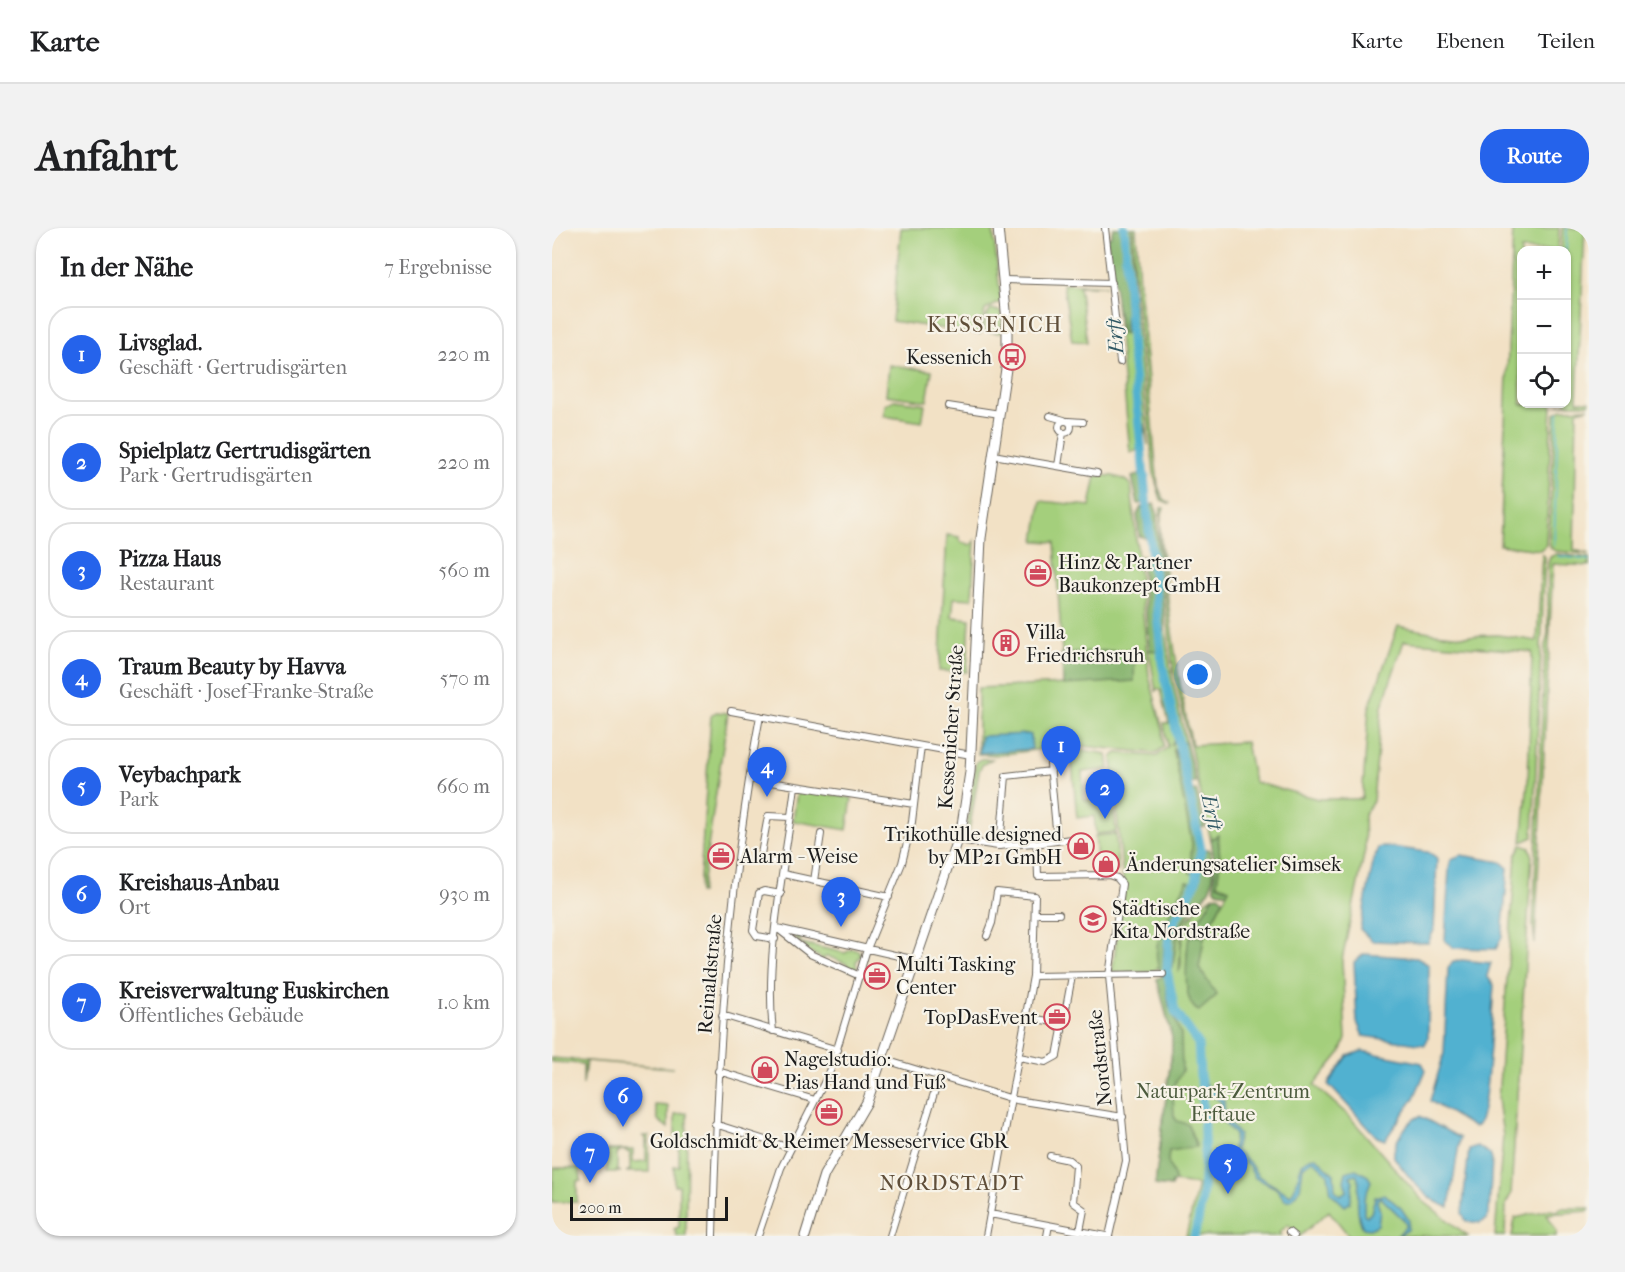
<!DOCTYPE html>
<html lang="de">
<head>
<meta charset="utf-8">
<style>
  body { margin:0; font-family:"IM FELL French Canon",serif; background:#f2f2f2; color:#202124 }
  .controls { position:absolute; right:18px; top:18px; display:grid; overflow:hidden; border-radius:12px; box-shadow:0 2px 4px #0004 }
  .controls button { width:54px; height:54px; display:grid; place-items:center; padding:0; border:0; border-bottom:2px solid #e0e0e0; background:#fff; color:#202124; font:30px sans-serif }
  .scale { position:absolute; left:18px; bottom:15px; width:158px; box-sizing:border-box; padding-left:6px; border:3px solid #1c1c1c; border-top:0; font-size:16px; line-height:21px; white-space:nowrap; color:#1c1c1c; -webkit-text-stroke:4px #f7f3e8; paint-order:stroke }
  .you { position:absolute; left:646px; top:447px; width:21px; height:21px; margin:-15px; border:4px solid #fff; border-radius:50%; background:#1a73e8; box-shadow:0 0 0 9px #1a73e833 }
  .badge { display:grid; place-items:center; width:39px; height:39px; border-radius:50%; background:#2563eb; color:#fff; font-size:20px; font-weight:700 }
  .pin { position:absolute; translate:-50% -50px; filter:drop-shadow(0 2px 3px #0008) }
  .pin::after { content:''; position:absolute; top:32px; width:21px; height:18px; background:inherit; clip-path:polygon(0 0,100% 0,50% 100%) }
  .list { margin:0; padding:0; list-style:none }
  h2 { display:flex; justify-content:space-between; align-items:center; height:78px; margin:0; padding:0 24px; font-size:26px }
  h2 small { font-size:20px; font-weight:400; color:#757577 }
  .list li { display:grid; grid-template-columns:39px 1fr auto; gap:18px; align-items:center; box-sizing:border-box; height:96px; margin:0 12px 12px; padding:0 12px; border:2px solid #e0e0e0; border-radius:24px }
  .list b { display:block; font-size:22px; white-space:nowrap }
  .list p { margin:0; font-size:20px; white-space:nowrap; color:#757577 }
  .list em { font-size:20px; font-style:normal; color:#757577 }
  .icon { flex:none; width:33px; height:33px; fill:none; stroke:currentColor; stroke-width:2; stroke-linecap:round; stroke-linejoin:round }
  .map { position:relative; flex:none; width:1037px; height:1008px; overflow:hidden; border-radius:24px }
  header { display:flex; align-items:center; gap:36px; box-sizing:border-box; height:84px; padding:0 30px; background:#fff; border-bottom:2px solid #e0e0e0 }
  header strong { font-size:28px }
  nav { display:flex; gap:33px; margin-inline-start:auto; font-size:21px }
  .intro { display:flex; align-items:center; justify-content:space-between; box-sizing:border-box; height:144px; padding:0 36px }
  h1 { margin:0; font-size:42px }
  .button { padding:15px 27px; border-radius:24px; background:#2563eb; color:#fff; font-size:21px; font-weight:700 }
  main { display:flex; gap:36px; padding:0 36px }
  aside { flex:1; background:#fff; border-radius:24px; box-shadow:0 2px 4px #0004 }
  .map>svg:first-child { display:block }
  .green { fill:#a4cf7b; stroke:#60764c; stroke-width:1.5; fill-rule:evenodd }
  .forest { fill:#83b26b; stroke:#506744; stroke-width:1.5 }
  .water { fill:#51b1d0; stroke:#366676; stroke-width:1.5 }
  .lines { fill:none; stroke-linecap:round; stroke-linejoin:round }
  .stream { stroke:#51b1d0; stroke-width:1.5 }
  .river { stroke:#51b1d0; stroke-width:9 }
  .minor-casing { stroke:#676157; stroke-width:8 }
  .secondary-casing { stroke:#676157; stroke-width:11 }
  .minor { stroke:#fff; stroke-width:6 }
  .secondary { stroke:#fff; stroke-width:9 }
  .labels { text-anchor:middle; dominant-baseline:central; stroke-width:4.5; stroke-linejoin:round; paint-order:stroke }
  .poi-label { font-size:20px; fill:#1c1c1c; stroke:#f7f3e8; text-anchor:start }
  .street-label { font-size:20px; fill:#1c1c1c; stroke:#f7f3e8 }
  .park-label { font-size:20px; fill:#4c5b3d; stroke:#f7f3e8 }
  .water-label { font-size:21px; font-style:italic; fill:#315864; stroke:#f7f3e8 }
  .neighbourhood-label { font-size:21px; letter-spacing:1.5px; fill:#604f3a; stroke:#f7f3e8 }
  .quarter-label { font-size:22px; letter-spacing:1.5px; fill:#604f3a; stroke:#f7f3e8 }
</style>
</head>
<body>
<header>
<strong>Karte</strong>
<nav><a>Karte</a><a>Ebenen</a><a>Teilen</a></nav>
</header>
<div class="intro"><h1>Anfahrt</h1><a class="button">Route</a></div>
<main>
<aside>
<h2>In der Nähe<small>7 Ergebnisse</small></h2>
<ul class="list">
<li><span class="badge">1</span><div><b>Livsglad.</b><p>Geschäft · Gertrudisgärten</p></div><em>220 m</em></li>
<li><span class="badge">2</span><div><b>Spielplatz Gertrudisgärten</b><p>Park · Gertrudisgärten</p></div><em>220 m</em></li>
<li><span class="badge">3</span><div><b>Pizza Haus</b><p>Restaurant</p></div><em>560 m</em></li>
<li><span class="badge">4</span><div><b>Traum Beauty by Havva</b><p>Geschäft · Josef-Franke-Straße</p></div><em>570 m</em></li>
<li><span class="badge">5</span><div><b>Veybachpark</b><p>Park</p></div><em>660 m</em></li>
<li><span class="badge">6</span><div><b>Kreishaus-Anbau</b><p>Ort</p></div><em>930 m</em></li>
<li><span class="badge">7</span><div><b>Kreisverwaltung Euskirchen</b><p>Öffentliches Gebäude</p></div><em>1.0 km</em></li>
</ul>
</aside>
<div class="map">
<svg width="1037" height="1008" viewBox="0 0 1037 1008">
  <rect width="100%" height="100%" fill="#f7f3e8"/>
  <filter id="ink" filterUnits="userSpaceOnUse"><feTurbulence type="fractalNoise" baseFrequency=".0167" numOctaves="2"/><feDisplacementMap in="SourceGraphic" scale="12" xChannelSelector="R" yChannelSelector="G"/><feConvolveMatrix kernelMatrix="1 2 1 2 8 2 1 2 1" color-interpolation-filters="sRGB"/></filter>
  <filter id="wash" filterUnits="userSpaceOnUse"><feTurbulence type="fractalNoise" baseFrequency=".008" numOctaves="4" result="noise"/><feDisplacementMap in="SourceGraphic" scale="24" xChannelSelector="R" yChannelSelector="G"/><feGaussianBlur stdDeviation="1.35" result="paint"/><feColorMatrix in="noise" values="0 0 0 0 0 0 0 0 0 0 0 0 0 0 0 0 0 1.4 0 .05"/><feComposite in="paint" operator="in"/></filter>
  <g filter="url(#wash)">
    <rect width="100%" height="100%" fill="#f2e1c5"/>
    <path class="green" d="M349,0H441L449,74L433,82L428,106L340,93Z
      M573,0H579L581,59L596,217L593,196L591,220L573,32Z
      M581,0H584L587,57L606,258L611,270L619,276L609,272L602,247L582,45Z
      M961,0H1007L1006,22H969V176H1000L994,317L988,322L948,317Z
      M1010,0H1033L1025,173H1037V176H1007H1014V22H1009Z
      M511,56L554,58H527L535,114L520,113Z
      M564,73L569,104L573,105L574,84L587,224L586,222L578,225Z
      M439,81L450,84L449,105L432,103L434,89Z
      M337,137L380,143L375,173L334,167Z
      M342,172L373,176L370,194L332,188L333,177Z
      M1037,180L1025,183L1022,322L1037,326L1003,323L998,319L997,311L1003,185L1010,181Z
      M544,248C555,247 571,248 579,257L597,448L611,502L612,519L603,525L519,517L447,527L426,526V460L582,453V422L510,425L503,314L483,313L489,273L538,278Z
      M609,280H612C604,298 611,325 613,344C619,403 627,459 640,517L694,514L702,554L766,571H810L817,480L846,398L883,405L911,408L946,407L985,413L990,326L993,329L981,609L970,614L976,553L980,424L852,413L830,478L821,573L812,587L813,622L790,732L794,811L789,824L762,857L797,888L870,972L916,1008H797L777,983L748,1008L736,997L727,1005L730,1008H634L646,957L621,954L619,959L603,957L620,822V809L605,751L608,752L611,745L617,744V739H620C625,719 623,699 641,685L629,710L627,743C631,737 628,729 629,720C631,700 643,677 662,668L643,698L653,707L677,661L665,657L668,632L666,607L659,611V613L621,439L607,311ZM652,710L647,740L635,762V723Z
      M395,307L407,309L409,314L419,317L423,312L420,371L402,370L400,389L418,391L415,444L387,443Z
      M1004,326L1037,330V338L1001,336L983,715L981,697L993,419L996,405V335L998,329Z
      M613,402L620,449L634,515L629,516L614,446L608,403Z
      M606,420L623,508L619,518L623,512L634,561L621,519L640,615L638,645L644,644L641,654L635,653L609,702L606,740L599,744H560L572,661L560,529L565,525L605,528L616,519L612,495H617L609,462L604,460V464L597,422Z
      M164,484L176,485L149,665H147L159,488Z
      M522,521L555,526L557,541L530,544L532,572L561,571L564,604L544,606L542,588L525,590L519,525L500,526Z
      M429,531H440L430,537L427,543L416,610L414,605L424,534Z
      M249,562L300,570L295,602L241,593L245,564Z
      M564,606L566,643H557L556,631H545L543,608Z
      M970,617L978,620L980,626L959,966L954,976L953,1008H943L951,908L946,871L964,628Z
      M238,705L247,707L249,715L293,725L300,721L306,722L309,727L304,734L305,741L302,743L295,740V736L275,728L271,731L258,724Z
      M0,830L121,840L34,833L31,857V836L0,834Z
      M103,877L116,878V900L106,892Z
      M135,885L134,1008H125L122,1001L127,999V957H122V938H127V910L123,909V886Z
      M90,908H97V944H74L78,942V925L72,923V922H81V934L94,933V910Z
      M55,922H71L65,925V942L69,944H55Z
      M2,940H28L29,953H25V974H0Z
      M1008,980H1037V983L995,986L1005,1004L1004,1008H960L963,990L996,982L1006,983Z"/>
    <path class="forest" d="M561,0H569L574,84L572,106L569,105L555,10L559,8Z
      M589,246L592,275L586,276L580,249Z
      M602,276L605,284V306L613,391V402L608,403L597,287V278Z
      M589,279L593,281L594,310L587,308L585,287Z
      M589,328L597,331L606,420L604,423L597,422Z
      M583,422L582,453L511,457L510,425Z
      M631,514L634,515L644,554L638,555L629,516Z
      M621,519C631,534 654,633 642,646L638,645L640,615Z
      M644,562L653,599L647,600L640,565Z
      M666,607L668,632L665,656L677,661L675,665L665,663L662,659L663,638L659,611Z
      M657,621C671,673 644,665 628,700C623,712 623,725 621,738L617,739L619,702L646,656L651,623Z
      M635,653L641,654C625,695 608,694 612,745H609C593,714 623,680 635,653Z
      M667,667L671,672L653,707L643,698L662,668Z
      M644,707L652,709L647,740L665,767L647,783C629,776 635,730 636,714L638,709Z
      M613,747L617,780L618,777L629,807L630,843L623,856L621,866L622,888L625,893L636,896L645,919L617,923L616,933L624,954H620L619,959L603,957L620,822V809L605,751Z"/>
    <path class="water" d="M476,506L479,507L480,521L427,525L429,508Z
      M831,618L876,624L885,630L882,702L876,715L820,713L808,701L822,630L826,620Z
      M909,627L949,634L956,640L950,709L944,721L902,720L893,713L897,640L899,631Z
      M812,726L865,730L877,737L876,810L873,817L811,808L805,794L802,734Z
      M910,732L939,735L935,748L942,757C940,779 936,889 925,898L921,899L878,873L892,825L896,740L902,733Z
      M810,823L870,835L874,842L862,870L833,912L825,909L776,856L796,828Z
      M647,838L653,855L672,872L673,890L687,907L683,922L697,934L706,948L738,967C751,955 741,930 764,929L782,946L783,962L788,967L795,963L792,953L794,944L804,941L816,948L819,953L812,971V986L815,988L819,985L823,969L832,966L849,980L857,992L856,1002L845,1008L854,998L853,993L828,969L825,973L828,983L826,997L818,1001L811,1000C804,988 805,967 807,954L804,946L798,948L801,953L798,975L793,978L779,965L776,946L761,932L751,939L748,961L739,972H733L724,960L703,950L697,939L680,923L683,907L670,892L669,874L649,858L644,844Z
      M868,888L908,910L897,979C876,975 854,946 842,929C840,916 855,893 868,888Z
      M925,918L938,926L940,932L937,984L934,992L928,995L914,993L910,985L917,921Z"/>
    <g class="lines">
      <path class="stream" d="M1014,22L1015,0
        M591,247L597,248
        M1002,318L1006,184
        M1006,328L1037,332
        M635,801L639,798"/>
      <path class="river" d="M572,0L580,125L610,435L649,621L644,654L617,703L615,742L623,783L646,815L648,848
        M642,1008C658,956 652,905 649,851"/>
    </g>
  </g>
  <g filter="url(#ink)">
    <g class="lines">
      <g class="minor-casing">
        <path id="minor" d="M553,0L568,134
          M452,52L560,55
          M396,178L448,186
          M498,188L512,192
          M507 199a6 6 0 1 1 12 0a6 6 0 1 1-12 0Z
          M516,193L531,194
          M441,227L545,245
          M506,238L511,205
          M179,483L419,527
          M498,536L505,612
          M198,551L362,576
          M406,612L446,618L482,615L485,619L486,648L557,647L565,650L570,656L557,748L574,933L557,1008
          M483,616L526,610
          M448,618L454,548L499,543
          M232,635L211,631L209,626L216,588L238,589
          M231,646L337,669
          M262,653L269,606
          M483,686H507
          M225,700L364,732
          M226,701L258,726L308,748
          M223,711L205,708L201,702L207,665L212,663L229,666
          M481,748L611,746
          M170,787L286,822
          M474,789L501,794L510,803
          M221,803C212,728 234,633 243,558
          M467,829L494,834L505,828L520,748
          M330,831L464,872L571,889
          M166,843L263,872
          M163,896L238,920
          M498,928L517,932L524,938L521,974L532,982L528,1003
          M438,986L554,1008
          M737,1004L742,1008
          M161,1008C165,834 176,660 208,488
          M206,1008L229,940L279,841L315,721L350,635L360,594L369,518
          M338,1008L387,849
          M434,1008L481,748L483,668L445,664L440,695L435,708
          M495,1008L497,997"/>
      </g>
      <g class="secondary-casing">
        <path id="secondary" d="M253,1008L272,947L315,874L410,597L418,544L429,310L455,134V93L446,0"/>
      </g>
      <use href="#minor" class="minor"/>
      <use href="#secondary" class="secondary"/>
    </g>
  </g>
  <defs>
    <g id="bus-ring" transform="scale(1.35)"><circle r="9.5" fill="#f7f3e8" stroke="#d1495b" stroke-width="1.5"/><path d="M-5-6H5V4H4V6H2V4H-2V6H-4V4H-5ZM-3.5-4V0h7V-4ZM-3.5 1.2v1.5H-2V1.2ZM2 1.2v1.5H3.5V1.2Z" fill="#d1495b"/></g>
    <g id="office-ring" transform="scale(1.35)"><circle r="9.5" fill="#f7f3e8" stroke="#d1495b" stroke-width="1.5"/><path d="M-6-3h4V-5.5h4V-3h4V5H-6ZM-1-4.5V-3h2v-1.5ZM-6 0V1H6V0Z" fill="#d1495b"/></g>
    <g id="building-ring" transform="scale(1.35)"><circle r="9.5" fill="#f7f3e8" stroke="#d1495b" stroke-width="1.5"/><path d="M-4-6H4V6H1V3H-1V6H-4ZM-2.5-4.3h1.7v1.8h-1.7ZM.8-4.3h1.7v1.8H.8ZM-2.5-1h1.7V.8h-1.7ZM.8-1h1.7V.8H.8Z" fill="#d1495b"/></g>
    <g id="shop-ring" transform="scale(1.35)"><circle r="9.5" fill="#f7f3e8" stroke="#d1495b" stroke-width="1.5"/><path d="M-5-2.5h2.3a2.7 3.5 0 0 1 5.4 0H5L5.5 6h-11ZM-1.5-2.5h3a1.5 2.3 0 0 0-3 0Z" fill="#d1495b"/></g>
    <g id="school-ring" transform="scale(1.35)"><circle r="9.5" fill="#f7f3e8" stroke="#d1495b" stroke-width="1.5"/><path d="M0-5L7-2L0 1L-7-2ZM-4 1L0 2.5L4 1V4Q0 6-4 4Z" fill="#d1495b"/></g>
  </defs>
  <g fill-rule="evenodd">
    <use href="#bus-ring" x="460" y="129"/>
    <use href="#office-ring" x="486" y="345"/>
    <use href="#building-ring" x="454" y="415"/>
    <use href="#shop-ring" x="529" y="618"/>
    <use href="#office-ring" x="169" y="628"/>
    <use href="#shop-ring" x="554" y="636"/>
    <use href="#school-ring" x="541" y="691"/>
    <use href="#office-ring" x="325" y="748"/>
    <use href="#office-ring" x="505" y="789"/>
    <use href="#shop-ring" x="213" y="842"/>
    <use href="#office-ring" x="277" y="884"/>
  </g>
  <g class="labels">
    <g class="poi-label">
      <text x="440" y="129" text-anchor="end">Kessenich</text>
      <text x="506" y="334">Hinz &amp; Partner<tspan x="506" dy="23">Baukonzept GmbH</tspan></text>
      <text x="474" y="404">Villa<tspan x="474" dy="23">Friedrichsruh</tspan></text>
      <text x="510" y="606" text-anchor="end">Trikothülle designed<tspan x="510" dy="23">by MP21 GmbH</tspan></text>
      <text x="188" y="628">Alarm - Weise</text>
      <text x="574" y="636">Änderungsatelier Simsek</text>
      <text x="560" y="680">Städtische<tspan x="560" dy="23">Kita Nordstraße</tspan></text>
      <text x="344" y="736">Multi Tasking<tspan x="344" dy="23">Center</tspan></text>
      <text x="486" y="789" text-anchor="end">TopDasEvent</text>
      <text x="232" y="831">Nagelstudio:<tspan x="232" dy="23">Pias Hand und Fuß</tspan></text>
      <text x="277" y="913" text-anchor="middle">Goldschmidt &amp; Reimer Messeservice GbR</text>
    </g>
    <g class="street-label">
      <text transform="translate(399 499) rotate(-86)">Kessenicher Straße</text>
      <text transform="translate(158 746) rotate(-85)">Reinaldstraße</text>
      <text transform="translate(548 830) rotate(-96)">Nordstraße</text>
    </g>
    <g class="park-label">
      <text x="671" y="863">Naturpark-Zentrum<tspan x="671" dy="23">Erftaue</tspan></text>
    </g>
    <g class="water-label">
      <text transform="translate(563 108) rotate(-95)">Erft</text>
      <text transform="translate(660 584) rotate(78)">Erft</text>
    </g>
    <g class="neighbourhood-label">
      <text x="400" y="955">NORDSTADT</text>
    </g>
    <g class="quarter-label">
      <text x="443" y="97">KESSENICH</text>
    </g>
  </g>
</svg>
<div class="controls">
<button>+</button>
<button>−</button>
<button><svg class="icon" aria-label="locate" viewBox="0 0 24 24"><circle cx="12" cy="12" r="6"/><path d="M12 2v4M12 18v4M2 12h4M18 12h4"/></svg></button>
</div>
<div class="scale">200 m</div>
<div class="you"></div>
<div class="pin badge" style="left:509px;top:548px">1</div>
<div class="pin badge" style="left:553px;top:591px">2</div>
<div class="pin badge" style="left:289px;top:699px">3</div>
<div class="pin badge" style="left:215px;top:569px">4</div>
<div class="pin badge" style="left:676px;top:966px">5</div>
<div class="pin badge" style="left:71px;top:899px">6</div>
<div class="pin badge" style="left:38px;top:955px">7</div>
</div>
</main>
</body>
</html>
